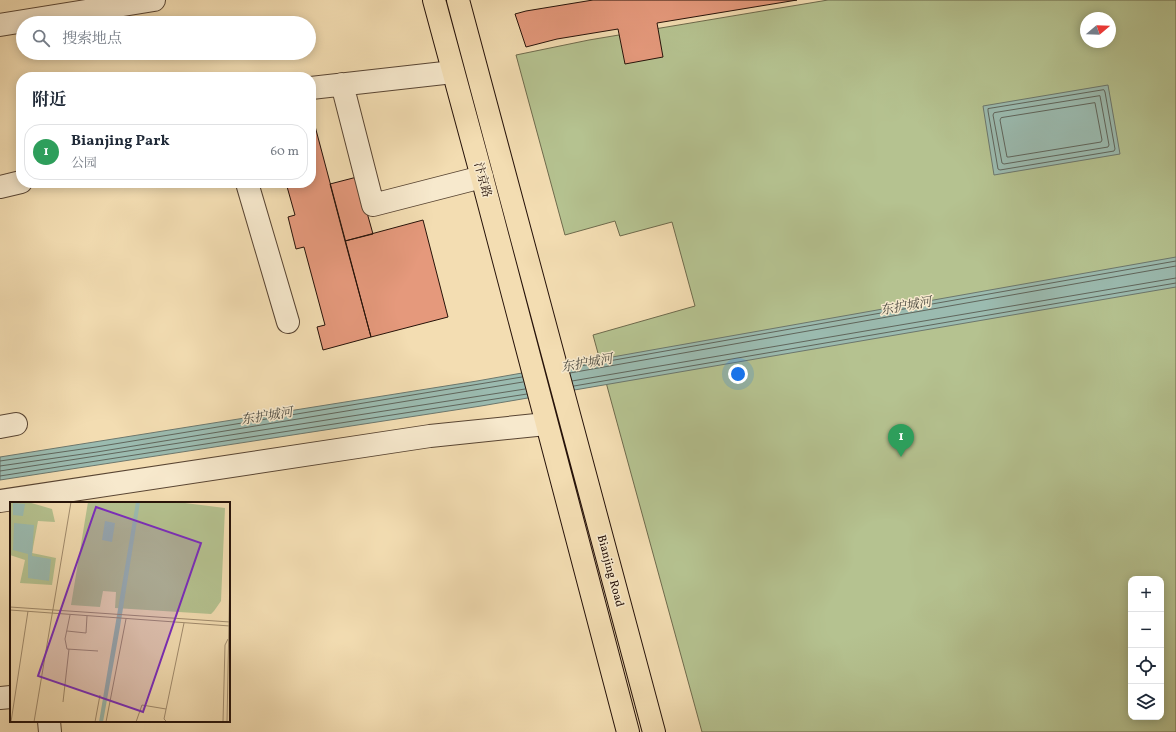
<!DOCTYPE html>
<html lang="zh">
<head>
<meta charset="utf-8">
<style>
  body { margin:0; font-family:Vollkorn,"Noto Serif SC",serif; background:#f2f2f3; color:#1f2937 }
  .controls { position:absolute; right:12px; bottom:12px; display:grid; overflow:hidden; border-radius:8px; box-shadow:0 2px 10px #0003 }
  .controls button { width:36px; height:36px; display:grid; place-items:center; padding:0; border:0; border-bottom:1px solid #e0e1e3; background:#fff; color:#1f2937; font:20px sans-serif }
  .compass { position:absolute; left:1080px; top:12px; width:36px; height:36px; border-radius:50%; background:#fff; box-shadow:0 2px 10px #0003; rotate:71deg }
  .you { position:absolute; left:738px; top:374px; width:14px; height:14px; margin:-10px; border:3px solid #fff; border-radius:50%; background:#1a73e8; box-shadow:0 0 0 6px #1a73e833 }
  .badge { display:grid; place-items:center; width:26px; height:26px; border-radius:50%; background:#0b8043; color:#fff; font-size:13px; font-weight:700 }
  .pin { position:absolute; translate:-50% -33px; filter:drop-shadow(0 1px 2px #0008) }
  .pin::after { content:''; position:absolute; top:21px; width:14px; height:12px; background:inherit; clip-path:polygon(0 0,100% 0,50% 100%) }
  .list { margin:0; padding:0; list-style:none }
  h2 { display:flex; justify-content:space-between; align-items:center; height:52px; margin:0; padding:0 16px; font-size:17px }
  h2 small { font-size:13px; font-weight:400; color:#747a83 }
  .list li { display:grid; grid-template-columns:26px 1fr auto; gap:12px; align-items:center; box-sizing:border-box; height:56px; margin:0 8px 8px; padding:0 8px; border:1px solid #e0e1e3; border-radius:16px }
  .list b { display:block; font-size:15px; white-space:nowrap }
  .list p { margin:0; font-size:13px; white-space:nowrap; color:#747a83 }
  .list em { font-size:13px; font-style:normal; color:#747a83 }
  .icon { flex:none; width:22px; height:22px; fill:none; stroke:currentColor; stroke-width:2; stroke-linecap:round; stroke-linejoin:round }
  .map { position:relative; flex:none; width:1176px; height:732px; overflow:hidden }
  .search { position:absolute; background:#fff; box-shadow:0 2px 10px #0003; left:16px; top:16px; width:300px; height:44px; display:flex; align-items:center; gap:10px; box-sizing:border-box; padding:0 14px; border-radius:22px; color:#747a83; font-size:15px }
  .panel { position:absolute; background:#fff; box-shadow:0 2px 10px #0003; left:16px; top:72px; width:300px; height:116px; border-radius:16px }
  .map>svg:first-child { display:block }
  .green { fill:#b5c290; stroke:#6e6a4c; fill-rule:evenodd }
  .water { fill:#9bbbb0; stroke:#6c776d }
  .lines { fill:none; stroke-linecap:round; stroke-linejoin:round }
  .shore { stroke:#60665c; stroke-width:1 }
  .building { fill:#e5997c; stroke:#261209 }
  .minor-casing { stroke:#594533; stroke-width:24 }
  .major-casing { stroke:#261209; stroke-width:24 }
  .minor { stroke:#f7e9cd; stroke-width:22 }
  .major { stroke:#f3ddb2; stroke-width:22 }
  .labels { text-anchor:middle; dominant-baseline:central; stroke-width:3; stroke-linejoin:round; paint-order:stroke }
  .street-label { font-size:12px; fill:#261209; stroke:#f7e9cd }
  .water-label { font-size:13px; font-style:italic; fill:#4f4d43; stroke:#f7e9cd }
  .inset-road { fill:none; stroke:#a18c6e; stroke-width:1 }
  .view { fill:#7b2cbf; fill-opacity:0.15; stroke:#7b2cbf; stroke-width:2 }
  .inset-edge { fill:none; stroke:#261209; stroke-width:2 }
</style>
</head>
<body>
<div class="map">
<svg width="1176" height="732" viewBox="0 0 1176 732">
  <rect width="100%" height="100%" fill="#f3ddb2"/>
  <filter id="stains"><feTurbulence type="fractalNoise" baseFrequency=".005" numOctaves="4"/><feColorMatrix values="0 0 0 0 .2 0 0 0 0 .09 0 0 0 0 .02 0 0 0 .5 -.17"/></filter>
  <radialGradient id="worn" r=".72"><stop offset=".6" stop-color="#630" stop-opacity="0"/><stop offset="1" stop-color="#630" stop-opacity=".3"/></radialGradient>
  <path class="green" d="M828,0H1176V732H702L593,335L695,306L672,222L620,236L615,221L565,235L516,55L589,40ZM1086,18H1110V42H1086ZM1131,579H1161V717H1131Z"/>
  <path class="water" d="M1108,85L1120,154L994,175L983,106Z
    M1176,257V287L481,406L0,480V457L477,381Z"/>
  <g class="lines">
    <path class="shore" d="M1104,90L1105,92L1115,149L1114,151L1000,170L998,169L988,111V109Z
      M1100,96L1109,145L1108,147L1004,164L1002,163L993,115L994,113Z
      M1095,103L1102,140L1101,142L1009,157H1007L1000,120L1001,118Z
      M569,368L1176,261
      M570,373L1176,266
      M572,381L1176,278
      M574,386L1176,283
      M0,461L96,447L522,377
      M0,466L97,452L523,382
      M0,471L525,389
      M0,476L527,394"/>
  </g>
  <path class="building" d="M593,0H797L657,23L663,57L625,64L618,29L557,39L526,47L515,14L526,11Z
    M311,111L371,337L323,350L317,327L325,325L304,247L296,249L288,217L295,215L286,183H311Z
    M357,177L373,234L345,241L330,184Z
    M423,220L448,317L371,337L345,241Z"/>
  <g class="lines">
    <g class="minor-casing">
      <path id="minor" d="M0,25L154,0
        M342,84L373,205L482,177
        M311,88L453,72
        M247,183L288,322
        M0,187L21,182
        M0,427L16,424
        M0,501L430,436L546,424
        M0,698L11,697
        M49,721L50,732"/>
    </g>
    <g class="major-casing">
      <path id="major" d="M434,0L482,177L628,732
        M458,0L654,732"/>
    </g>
    <use href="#minor" class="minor"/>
    <use href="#major" class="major"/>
  </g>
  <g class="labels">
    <g class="street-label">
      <text transform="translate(482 180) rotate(75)">汴京路</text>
      <text transform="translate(610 571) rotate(75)">Bianjing Road</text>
    </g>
    <g class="water-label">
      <text transform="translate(906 307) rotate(-10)">东护城河</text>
      <text transform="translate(587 364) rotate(-10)">东护城河</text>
      <text transform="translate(267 417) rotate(-9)">东护城河</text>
    </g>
  </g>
  <g transform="translate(10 502)">
    <rect width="220" height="220" fill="#f3ddb2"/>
    <path d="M0,0H18L42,7L45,20L28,19L22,51L46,56L42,83L10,81L15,58L0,53ZM78,0H167L215,6L211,99L204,109L201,112L105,106L106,90L93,89L90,105L61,103Z" fill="#b5c290"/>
    <path d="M126,0H130L110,125L93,220H89ZM3,1L15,2L13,14L3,13ZM95,19L105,21L102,40L92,38ZM4,21L24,23L22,54L41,57L39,79L18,76V52L3,48Z" fill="#9bbbb0"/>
    <path class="inset-road" d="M0,105L220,120M0,108L220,124M60,113L55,137L57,147L88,149M57,129L76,131L77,114M53,200L59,147M1,220L18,109M24,220L61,0M85,220L90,193M96,220L116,117M126,220L132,203L156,207M157,220L154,217L174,121M213,220L215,143L218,137M217,220L220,68"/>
    <path class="view" d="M86,5L191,41L133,210L28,174Z"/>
    <rect width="220" height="220" class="inset-edge"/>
  </g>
  <rect width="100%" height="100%" filter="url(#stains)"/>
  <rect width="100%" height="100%" fill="url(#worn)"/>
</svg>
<div class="controls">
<button>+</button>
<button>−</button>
<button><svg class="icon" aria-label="locate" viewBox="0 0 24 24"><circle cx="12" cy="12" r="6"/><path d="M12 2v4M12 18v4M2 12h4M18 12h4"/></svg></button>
<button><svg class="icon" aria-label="layers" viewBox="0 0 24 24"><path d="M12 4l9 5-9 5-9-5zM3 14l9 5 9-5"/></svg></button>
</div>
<svg class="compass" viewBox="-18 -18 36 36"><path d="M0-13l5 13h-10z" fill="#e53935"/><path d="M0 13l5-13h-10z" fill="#747a83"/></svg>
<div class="you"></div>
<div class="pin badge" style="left:901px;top:457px;background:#2e9e5b">1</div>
<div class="search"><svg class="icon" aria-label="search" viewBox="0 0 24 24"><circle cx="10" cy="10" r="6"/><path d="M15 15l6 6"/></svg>搜索地点</div>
<section class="panel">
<h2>附近<small></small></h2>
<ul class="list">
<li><span class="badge" style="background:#2e9e5b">1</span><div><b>Bianjing Park</b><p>公园</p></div><em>60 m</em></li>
</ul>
</section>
</div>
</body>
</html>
